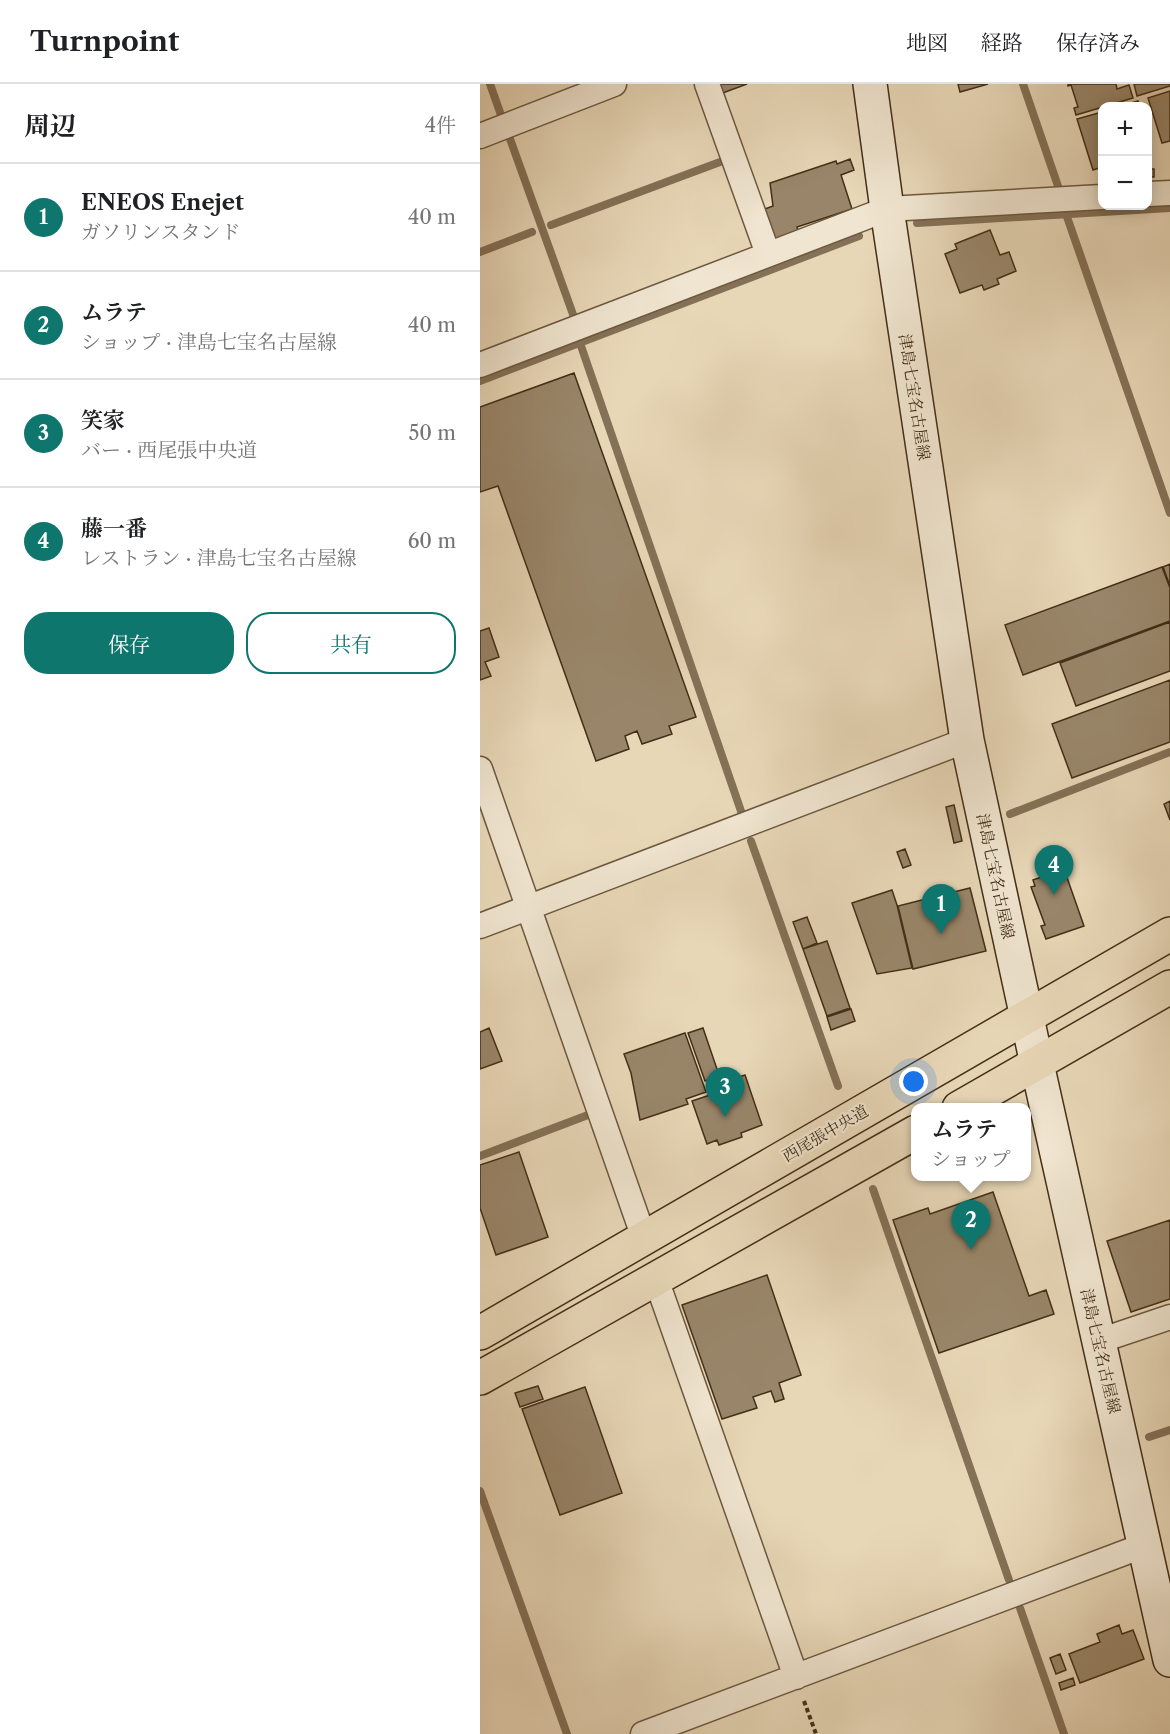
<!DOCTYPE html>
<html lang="ja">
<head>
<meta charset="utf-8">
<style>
  body { margin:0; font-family:"Libre Caslon Text","Noto Serif JP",serif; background:#f2f2f2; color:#202124 }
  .controls { position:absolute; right:18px; top:18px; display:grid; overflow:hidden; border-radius:12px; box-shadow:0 3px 15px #0003 }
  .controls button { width:54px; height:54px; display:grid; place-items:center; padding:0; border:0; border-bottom:2px solid #e0e0e0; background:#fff; color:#202124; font:30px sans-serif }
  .you { position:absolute; left:434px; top:998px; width:21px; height:21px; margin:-15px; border:4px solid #fff; border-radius:50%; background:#1a73e8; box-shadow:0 0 0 9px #1a73e833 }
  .badge { display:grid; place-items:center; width:39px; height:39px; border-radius:50%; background:#0f766e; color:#fff; font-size:20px; font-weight:700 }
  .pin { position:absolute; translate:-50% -50px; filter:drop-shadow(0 2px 3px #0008) }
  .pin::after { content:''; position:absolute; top:32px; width:21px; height:18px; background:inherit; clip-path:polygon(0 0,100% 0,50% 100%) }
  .popup { position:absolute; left:431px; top:1019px; width:120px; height:78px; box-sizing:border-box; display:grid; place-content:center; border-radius:12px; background:#fff; filter:drop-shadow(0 2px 4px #0005); font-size:20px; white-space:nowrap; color:#757577 }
  .popup b { font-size:22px; color:#202124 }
  .popup::after { content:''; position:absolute; left:50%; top:100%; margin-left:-12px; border:12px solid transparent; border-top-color:#fff }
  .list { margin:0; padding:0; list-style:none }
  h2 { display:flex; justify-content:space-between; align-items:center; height:78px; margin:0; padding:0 24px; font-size:26px }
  h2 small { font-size:20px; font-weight:400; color:#757577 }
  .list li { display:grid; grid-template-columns:39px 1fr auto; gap:18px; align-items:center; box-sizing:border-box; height:108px; padding:0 24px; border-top:2px solid #e0e0e0 }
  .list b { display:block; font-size:22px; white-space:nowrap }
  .list p { margin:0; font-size:20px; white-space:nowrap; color:#757577 }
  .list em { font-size:20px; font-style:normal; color:#757577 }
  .actions { display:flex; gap:12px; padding:18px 24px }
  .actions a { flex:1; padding:14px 0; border:2px solid #0f766e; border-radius:24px; text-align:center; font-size:21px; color:#0f766e }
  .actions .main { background:#0f766e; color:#fff }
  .map { position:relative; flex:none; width:690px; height:1650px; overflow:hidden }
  header { display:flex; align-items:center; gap:36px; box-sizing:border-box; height:84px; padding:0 30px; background:#fff; border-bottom:2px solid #e0e0e0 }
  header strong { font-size:28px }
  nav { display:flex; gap:33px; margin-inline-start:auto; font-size:21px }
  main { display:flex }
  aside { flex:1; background:#fff }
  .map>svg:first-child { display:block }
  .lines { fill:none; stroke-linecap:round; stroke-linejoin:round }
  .stream { stroke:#847157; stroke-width:8 }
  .building { fill:#99866a; stroke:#432e17; stroke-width:1.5 }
  .street-casing { stroke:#6c583f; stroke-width:27 }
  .secondary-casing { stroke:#432e17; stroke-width:36 }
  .primary-casing { stroke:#432e17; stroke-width:36 }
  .path { stroke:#432e17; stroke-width:4; stroke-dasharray:4.5 3; stroke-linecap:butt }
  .street { stroke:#f0e5d0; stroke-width:24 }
  .secondary { stroke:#f0e5d0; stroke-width:33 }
  .primary { stroke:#e8d7b7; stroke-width:33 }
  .labels { text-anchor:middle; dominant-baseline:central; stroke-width:4.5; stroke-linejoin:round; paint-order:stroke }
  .street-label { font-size:16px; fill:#432e17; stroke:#f0e5d0 }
</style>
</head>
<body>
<header>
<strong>Turnpoint</strong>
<nav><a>地図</a><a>経路</a><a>保存済み</a></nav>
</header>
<main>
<aside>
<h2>周辺<small>4件</small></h2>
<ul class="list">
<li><span class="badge">1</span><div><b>ENEOS Enejet</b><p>ガソリンスタンド</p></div><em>40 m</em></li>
<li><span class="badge">2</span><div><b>ムラテ</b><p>ショップ · 津島七宝名古屋線</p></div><em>40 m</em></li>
<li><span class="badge">3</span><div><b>笑家</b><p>バー · 西尾張中央道</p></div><em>50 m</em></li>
<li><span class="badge">4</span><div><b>藤一番</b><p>レストラン · 津島七宝名古屋線</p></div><em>60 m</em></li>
</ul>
<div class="actions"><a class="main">保存</a><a>共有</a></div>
</aside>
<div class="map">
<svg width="690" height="1650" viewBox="0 0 690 1650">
  <rect width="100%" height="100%" fill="#e8d7b7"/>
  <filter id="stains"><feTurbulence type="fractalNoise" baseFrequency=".00333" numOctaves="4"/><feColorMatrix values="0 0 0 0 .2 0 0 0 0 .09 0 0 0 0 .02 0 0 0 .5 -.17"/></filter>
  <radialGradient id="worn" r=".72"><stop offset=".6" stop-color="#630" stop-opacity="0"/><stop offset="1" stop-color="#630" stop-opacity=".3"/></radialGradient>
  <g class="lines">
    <path class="stream" d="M10,0L22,34
      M543,0L579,105
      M29,52L95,236
      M586,130L690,429
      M437,139L690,124
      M71,141L240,78
      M0,168L52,148
      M100,259L262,730
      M0,297L379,152
      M530,730L690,668
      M271,757L358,1002
      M0,1072L108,1031
      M393,1105L529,1496
      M669,1353L690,1346
      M0,1407L87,1650
      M540,1524L584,1650"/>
  </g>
  <path class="building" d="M237,0H267L240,10Z
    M478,0H508L480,8Z
    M588,0H636L637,5L649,1L653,14L596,31L594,24L598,23L591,1L588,2Z
    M654,0H690V2L657,12Z
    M690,7V57L682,59L668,14Z
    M658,17L660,22H639H641Z
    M622,28V83L613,86L597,35Z
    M370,75L374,86L361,91L372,125L317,143L318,147L292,156L282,126L293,122L290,99L356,77L357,80Z
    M668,85H674V93H668Z
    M510,146L520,171L529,168L536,187L517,195L519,200L504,206L502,201L480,209L465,170L477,165L475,160Z
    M94,289L216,633L189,642L192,650L162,660L157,647L145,652L149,665L116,677L18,402L0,408V323Z
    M690,480V502L683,483Z
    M682,483L690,504V537L543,591L525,541Z
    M690,538V587L596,622L580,579Z
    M9,544L19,573L5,578L11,592L0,596V547Z
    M690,596V658L592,694L572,640Z
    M690,717V736L684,720Z
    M474,721L482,757L474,759L466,723Z
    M425,765L431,781L423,784L417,768Z
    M584,785L604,842L566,855L561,842L565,841L551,803L555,802L553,796Z
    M490,804L506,867L433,885L418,822Z
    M412,806L417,821L432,884L397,890L372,819Z
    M327,833L337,859L323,865L313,838Z
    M347,857L370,924L347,932L323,865Z
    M371,925L375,937L351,946L347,933Z
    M9,944L22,977L0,985V948Z
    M223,944L239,991L225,997L208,949Z
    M205,949L226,1008L206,1015L208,1020L160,1036L151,989L144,970Z
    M265,991L282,1041L261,1049L262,1053L239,1061L237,1056L227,1060L212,1017L230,1011L227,1004Z
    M39,1068L68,1153L16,1171L0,1124V1081Z
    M513,1108L549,1212L566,1206L574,1230L459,1269L413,1136L448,1124L450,1130Z
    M690,1136V1215L651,1228L627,1157Z
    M287,1191L321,1291L299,1299L304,1315L295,1318L291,1307L273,1313L277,1324L242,1335L202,1221Z
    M58,1302L63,1315L40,1323L35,1309Z
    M105,1303L142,1409L80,1431L42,1325Z
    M639,1541L642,1550L653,1546L664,1575L600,1599L589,1570L620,1558L617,1550Z
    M580,1570L586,1586L576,1590L570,1574Z
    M593,1594L595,1601L581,1606L579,1599Z"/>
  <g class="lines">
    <g class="street-casing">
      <path id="street" d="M227,0L288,170
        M0,52L134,0
        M668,110L690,109
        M0,281L407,125L622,113
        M0,685L164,1154
        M0,842L487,656
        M176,1195L316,1593
        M619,1257L690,1233
        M163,1650L665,1461"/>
    </g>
    <g class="secondary-casing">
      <path id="secondary" d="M390,0L407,125L487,656L557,980L690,1576"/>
    </g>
    <g class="primary-casing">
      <path id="primary" d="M479,1024L690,903
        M0,1249L690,850
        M0,1294L436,1048"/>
    </g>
    <path class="path" d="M324,1617L336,1650"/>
    <use href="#street" class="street"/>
    <use href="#secondary" class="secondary"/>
    <use href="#primary" class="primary"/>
  </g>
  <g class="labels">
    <g class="street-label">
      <text transform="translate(435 313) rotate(81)">津島七宝名古屋線</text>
      <text transform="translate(516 792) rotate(78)">津島七宝名古屋線</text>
      <text transform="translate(345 1049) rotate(-30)">西尾張中央道</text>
      <text transform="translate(621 1267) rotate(77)">津島七宝名古屋線</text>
    </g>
  </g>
  <rect width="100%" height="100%" filter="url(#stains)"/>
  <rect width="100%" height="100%" fill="url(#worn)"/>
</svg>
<div class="controls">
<button>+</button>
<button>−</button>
</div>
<div class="you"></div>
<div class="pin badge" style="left:461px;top:850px">1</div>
<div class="pin badge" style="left:491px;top:1166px">2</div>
<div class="popup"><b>ムラテ</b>ショップ</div>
<div class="pin badge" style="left:245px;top:1033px">3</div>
<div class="pin badge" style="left:574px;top:811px">4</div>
</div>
</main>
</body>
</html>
